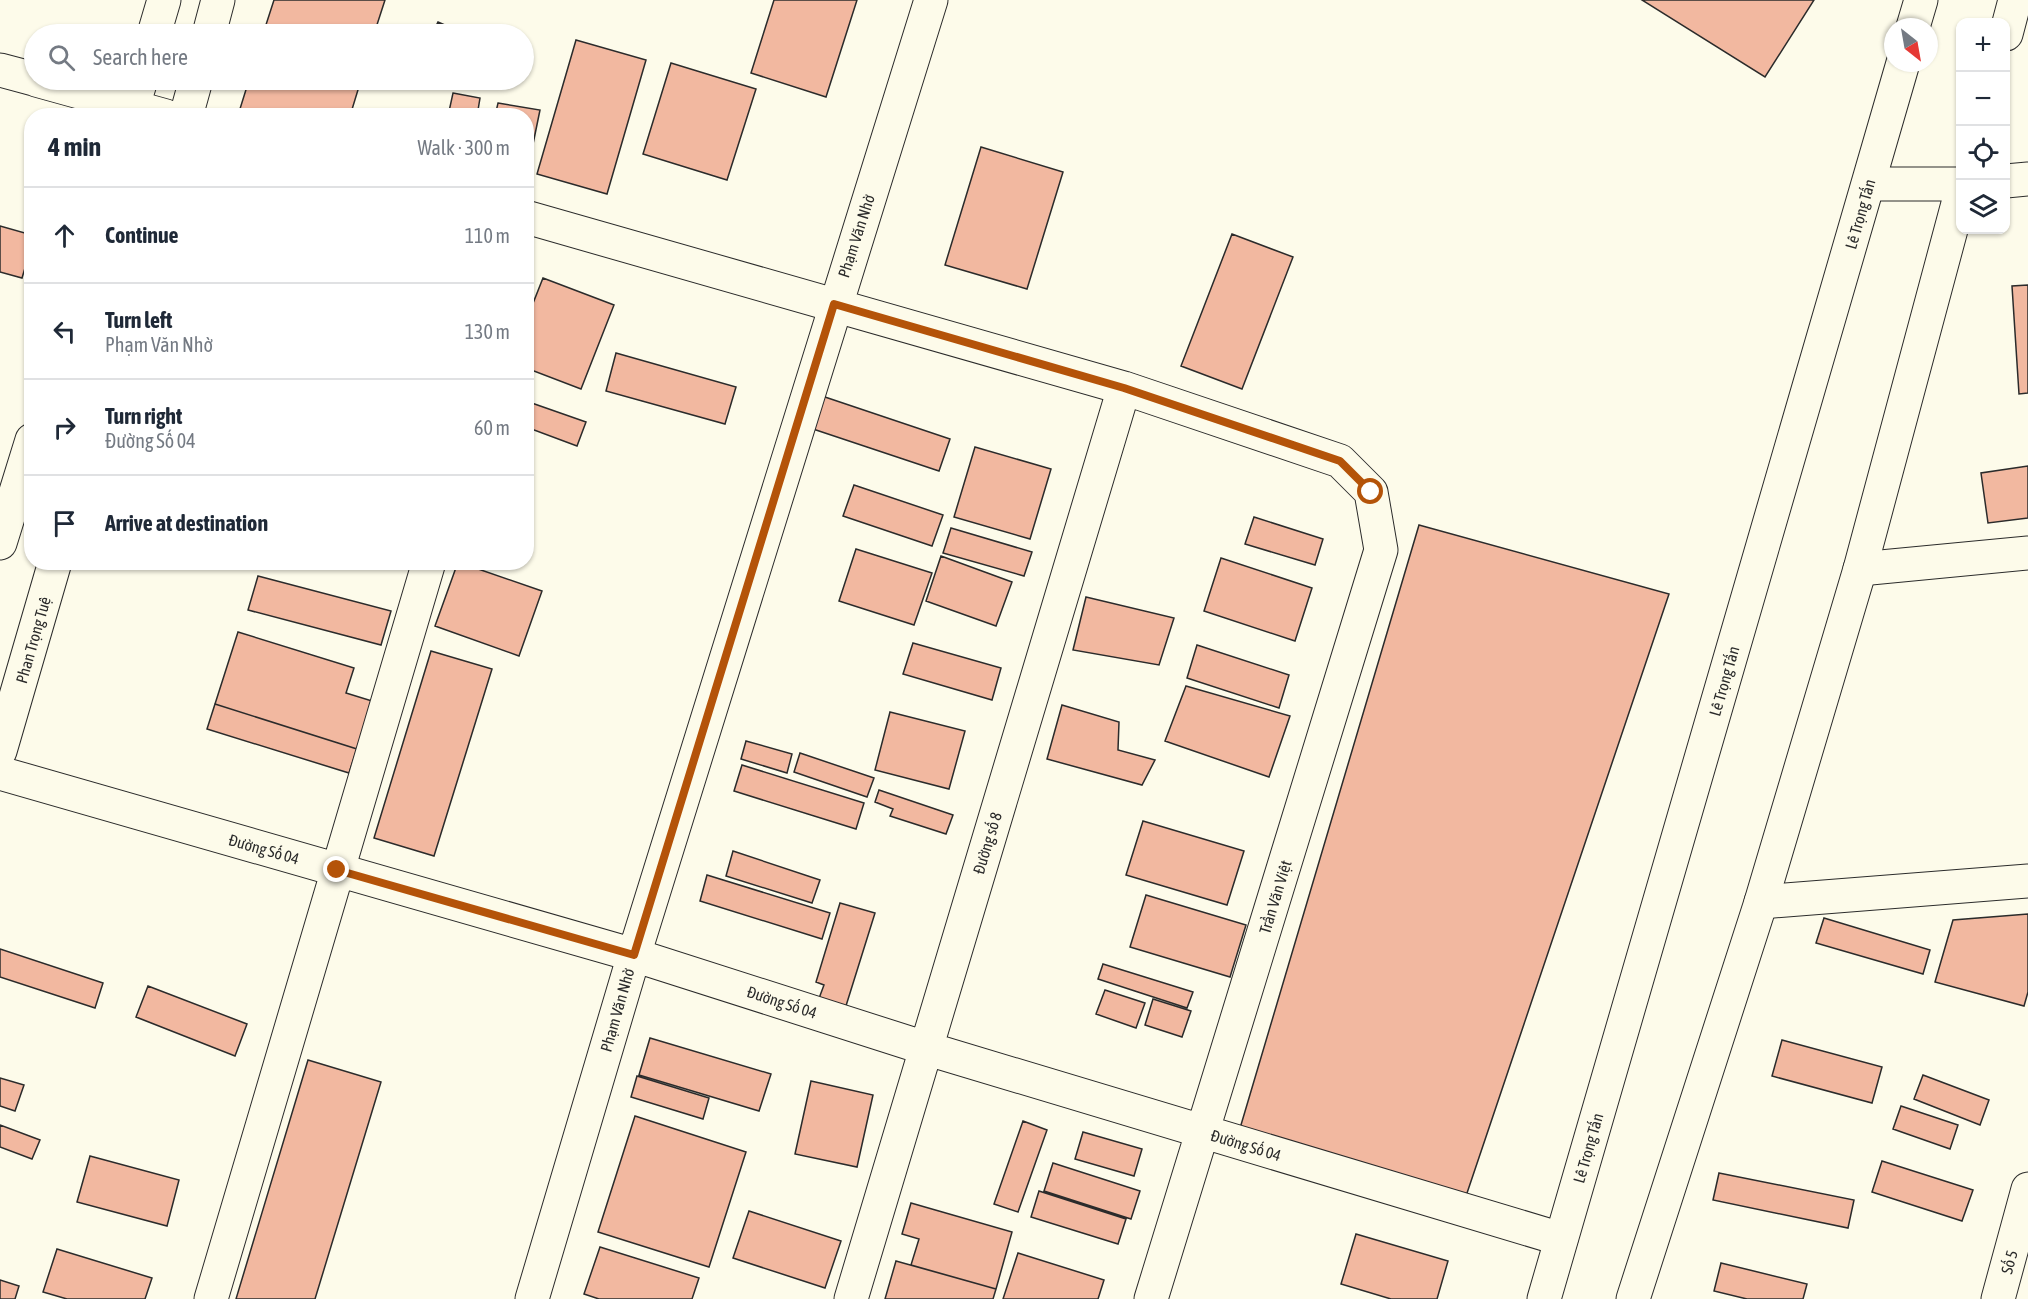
<!DOCTYPE html>
<html lang="en">
<head>
<meta charset="utf-8">
<style>
  body { margin:0; font-family:"Asap Condensed",sans-serif; background:#f6f6f7; color:#1f2937 }
  .controls { position:absolute; right:18px; top:18px; display:grid; overflow:hidden; border-radius:12px; box-shadow:0 2px 4px #0004 }
  .controls button { width:54px; height:54px; display:grid; place-items:center; padding:0; border:0; border-bottom:2px solid #e0e1e3; background:#fff; color:#1f2937; font:30px sans-serif }
  .compass { position:absolute; left:1884px; top:18px; width:54px; height:54px; border-radius:50%; background:#fff; box-shadow:0 2px 4px #0004; rotate:149deg }
  .stop { position:absolute; width:18px; height:18px; margin:-14px; border:4px solid #b45309; border-radius:50%; background:#fff }
  .stop.end { background:#b45309; border-color:#fff; box-shadow:0 2px 6px #0008 }
  .list { margin:0; padding:0; list-style:none }
  h2 { display:flex; justify-content:space-between; align-items:center; height:78px; margin:0; padding:0 24px; font-size:26px }
  h2 small { font-size:20px; font-weight:400; color:#747a83 }
  .list li { display:grid; grid-template-columns:39px 1fr auto; gap:18px; align-items:center; box-sizing:border-box; height:96px; padding:0 24px; border-top:2px solid #e0e1e3 }
  .list b { display:block; font-size:22px; white-space:nowrap }
  .list p { margin:0; font-size:20px; white-space:nowrap; color:#747a83 }
  .list em { font-size:20px; font-style:normal; color:#747a83 }
  .icon { flex:none; width:33px; height:33px; fill:none; stroke:currentColor; stroke-width:2; stroke-linecap:round; stroke-linejoin:round }
  .map { position:relative; flex:none; width:2028px; height:1299px; overflow:hidden }
  .search { position:absolute; background:#fff; box-shadow:0 2px 4px #0004; left:24px; top:24px; width:510px; height:66px; display:flex; align-items:center; gap:15px; box-sizing:border-box; padding:0 21px; border-radius:33px; color:#747a83; font-size:22px }
  .panel { position:absolute; background:#fff; box-shadow:0 2px 4px #0004; left:24px; top:108px; width:510px; height:462px; border-radius:24px }
  .map>svg:first-child { display:block }
  .building { fill:#f2b8a0; stroke:#2b2b2b; stroke-width:1.5 }
  .lines { fill:none; stroke-linecap:round; stroke-linejoin:round }
  .minor-casing { stroke:#2b2b2b; stroke-width:35 }
  .tertiary-casing { stroke:#2b2b2b; stroke-width:35 }
  .minor { stroke:#fdfbea; stroke-width:33 }
  .tertiary { stroke:#fdfbea; stroke-width:33 }
  .route { stroke:#b45309; stroke-width:8 }
  .labels { text-anchor:middle; dominant-baseline:central; stroke-width:4.5; stroke-linejoin:round; paint-order:stroke }
  .street-label { font-size:16px; fill:#2b2b2b; stroke:#fdfbea }
</style>
</head>
<body>
<div class="map">
<svg width="2028" height="1299" viewBox="0 0 2028 1299">
  <rect width="100%" height="100%" fill="#fdfbea"/>
  <path class="building" d="M274,0H385L374,34H263Z
    M774,0H857L826,97L751,73Z
    M1642,0H1814L1765,77Z
    M438,22L465,34H432Z
    M576,40L646,60L607,194L537,174Z
    M671,63L756,89L727,180L643,154Z
    M249,80H361L350,116H250L239,112Z
    M453,93L480,98L477,116H448Z
    M498,103L540,110L526,178V116H495Z
    M981,147L1063,172L1027,289L945,265Z
    M0,226L32,235V245L22,278L0,272Z
    M1232,234L1293,257L1242,389L1181,366Z
    M543,278L614,305L581,389L526,368V321Z
    M2028,285V393L2019,394L2012,286Z
    M616,353L736,387L725,424L606,391Z
    M819,395L950,439L939,471L807,427Z
    M526,401L586,422L577,446L526,427Z
    M975,447L1051,469L1030,539L954,517Z
    M2028,466V518L1988,523L1981,473Z
    M854,485L943,515L932,546L843,516Z
    M1254,517L1323,539L1315,565L1245,544Z
    M1419,525L1669,594L1465,1199L1238,1135Z
    M951,528L1032,552L1024,576L943,553Z
    M856,549L932,573L914,625L839,601Z
    M941,556L1012,582L996,626L926,601Z
    M1221,558L1312,588L1295,641L1204,611Z
    M458,562L542,591L519,656L435,626Z
    M258,576L391,611L381,645L248,610Z
    M1086,597L1174,618L1159,665L1073,650Z
    M238,632L354,668L346,693L372,701L357,749L215,704Z
    M913,643L1001,668L992,700L903,674Z
    M1197,645L1289,675L1279,708L1187,678Z
    M431,651L492,669L434,856L374,838Z
    M1186,686L1290,716L1269,777L1165,741Z
    M215,704L357,749L349,773L207,729Z
    M1062,705L1119,722L1118,750L1155,760L1142,785L1047,759Z
    M890,712L965,731L949,789L875,770Z
    M746,741L792,754L787,773L741,759Z
    M800,753L874,778L867,797L794,772Z
    M742,765L864,803L856,829L734,791Z
    M879,790L953,815L946,834L890,816L893,809L875,802Z
    M1143,821L1244,851L1227,905L1126,875Z
    M733,851L820,880L812,903L726,876Z
    M707,875L830,913L822,939L700,901Z
    M1146,895L1246,925L1230,977L1130,947Z
    M840,903L875,913L845,1009L818,1001L824,985L816,982Z
    M2028,914V992L2024,1006L1935,982L1953,920Z
    M1824,918L1930,950L1923,974L1816,943Z
    M0,949L103,983L95,1008L0,977Z
    M1103,964L1193,992L1187,1008L1098,979Z
    M148,986L247,1024L235,1056L136,1017Z
    M1105,990L1145,1003L1136,1028L1096,1014Z
    M1153,999L1191,1011L1182,1037L1145,1025Z
    M650,1038L771,1074L759,1111L639,1075Z
    M1782,1040L1882,1067L1872,1103L1772,1076Z
    M308,1060L381,1082L315,1299H236Z
    M1923,1075L1989,1100L1980,1125L1914,1099Z
    M637,1076L709,1098L703,1119L631,1097Z
    M0,1078L24,1085L15,1111L0,1106Z
    M811,1081L873,1095L857,1167L795,1154Z
    M1901,1106L1958,1125L1950,1149L1893,1129Z
    M635,1116L746,1152L709,1267L598,1232Z
    M1023,1121L1047,1130L1018,1212L994,1204Z
    M0,1125L40,1140L32,1159L0,1147Z
    M1083,1132L1142,1149L1134,1176L1075,1159Z
    M90,1156L179,1180L167,1226L77,1202Z
    M1882,1161L1973,1190L1962,1221L1872,1192Z
    M1053,1163L1140,1191L1131,1219L1044,1191Z
    M1719,1173L1854,1200L1848,1228L1713,1200Z
    M1039,1191L1126,1219L1118,1244L1031,1217Z
    M911,1203L1012,1232L996,1289L911,1265L919,1239L902,1234Z
    M749,1211L841,1241L825,1288L733,1258Z
    M1356,1234L1448,1261L1437,1299H1391L1341,1284Z
    M600,1247L699,1278L692,1299H599L584,1294Z
    M57,1249L152,1278L145,1299H67L43,1292Z
    M1018,1253L1104,1280L1098,1299H1003Z
    M896,1261L996,1289L993,1299H885Z
    M1721,1263L1807,1284L1803,1299H1747L1714,1291Z
    M0,1280L19,1286L15,1299H0Z"/>
  <g class="lines">
    <g class="minor-casing">
      <path id="minor" d="M0,70L34,79
        M36,80L166,116
        M526,217L1124,388L1340,461L1371,492L1381,550L1151,1299
        M1860,569L2028,553
        M0,773L634,955L925,1048L1561,1239
        M1761,902L2028,881
        M211,1299L429,562
        M532,1299L634,955L931,0
        M851,1299L1124,388
        M1998,1299L2028,1189"/>
    </g>
    <g class="tertiary-casing">
      <path id="tertiary" d="M1913,27L1921,0
        M154,34L164,0
        M209,34L218,0
        M2006,34L2015,0
        M130,116L141,80
        M186,116L196,80
        M2006,181L2028,179
        M1868,184H1960
        M0,543L32,440
        M0,751L55,562
        M1544,1299L1903,63
        M1633,1299L1761,902L1860,569L1960,196"/>
    </g>
    <use href="#minor" class="minor"/>
    <use href="#tertiary" class="tertiary"/>
  </g>
  <g class="lines">
    <path class="route" d="M337,870L634,955L834,304L1124,388L1340,461L1371,492"/>
  </g>
  <g class="labels">
    <g class="street-label">
      <text transform="translate(1860 214) rotate(-74)">Lê Trọng Tấn</text>
      <text transform="translate(856 236) rotate(-72)">Phạm Văn Nhờ</text>
      <text transform="translate(33 640) rotate(-74)">Phan Trọng Tuệ</text>
      <text transform="translate(1724 681) rotate(-74)">Lê Trọng Tấn</text>
      <text transform="translate(987 843) rotate(-73)">Đường số 8</text>
      <text transform="translate(264 849) rotate(16)">Đường Số 04</text>
      <text transform="translate(1275 897) rotate(-73)">Trần Văn Việt</text>
      <text transform="translate(782 1002) rotate(18)">Đường Số 04</text>
      <text transform="translate(617 1010) rotate(-74)">Phạm Văn Nhờ</text>
      <text transform="translate(1246 1145) rotate(17)">Đường Số 04</text>
      <text transform="translate(1588 1148) rotate(-74)">Lê Trọng Tấn</text>
      <text transform="translate(2009 1262) rotate(-75)">Số 5</text>
    </g>
  </g>
</svg>
<div class="controls">
<button>+</button>
<button>−</button>
<button><svg class="icon" aria-label="locate" viewBox="0 0 24 24"><circle cx="12" cy="12" r="6"/><path d="M12 2v4M12 18v4M2 12h4M18 12h4"/></svg></button>
<button><svg class="icon" aria-label="layers" viewBox="0 0 24 24"><path d="M12 4l9 5-9 5-9-5zM3 14l9 5 9-5"/></svg></button>
</div>
<svg class="compass" viewBox="-18 -18 36 36"><path d="M0-13l5 13h-10z" fill="#e53935"/><path d="M0 13l5-13h-10z" fill="#747a83"/></svg>
<div class="stop" style="left:1371px;top:492px"></div>
<div class="stop end" style="left:337px;top:870px"></div>
<div class="search"><svg class="icon" aria-label="search" viewBox="0 0 24 24"><circle cx="10" cy="10" r="6"/><path d="M15 15l6 6"/></svg>Search here</div>
<section class="panel">
<h2>4 min<small>Walk · 300 m</small></h2>
<ul class="list">
<li><svg class="icon" aria-label="ahead" viewBox="0 0 24 24"><path d="M12 20V5M6 11l6-6 6 6"/></svg><div><b>Continue</b></div><em>110 m</em></li>
<li><svg class="icon" aria-label="left" viewBox="0 0 24 24"><path d="M17 20v-9H6M10 6l-5 5 5 5"/></svg><div><b>Turn left</b><p>Phạm Văn Nhờ</p></div><em>130 m</em></li>
<li><svg class="icon" aria-label="right" viewBox="0 0 24 24"><path d="M7 20v-9h11M14 6l5 5-5 5"/></svg><div><b>Turn right</b><p>Đường Số 04</p></div><em>60 m</em></li>
<li><svg class="icon" aria-label="arrive" viewBox="0 0 24 24"><path d="M6 21V4h12l-3 4 3 4H6"/></svg><div><b>Arrive at destination</b></div></li>
</ul>
</section>
</div>
</body>
</html>
